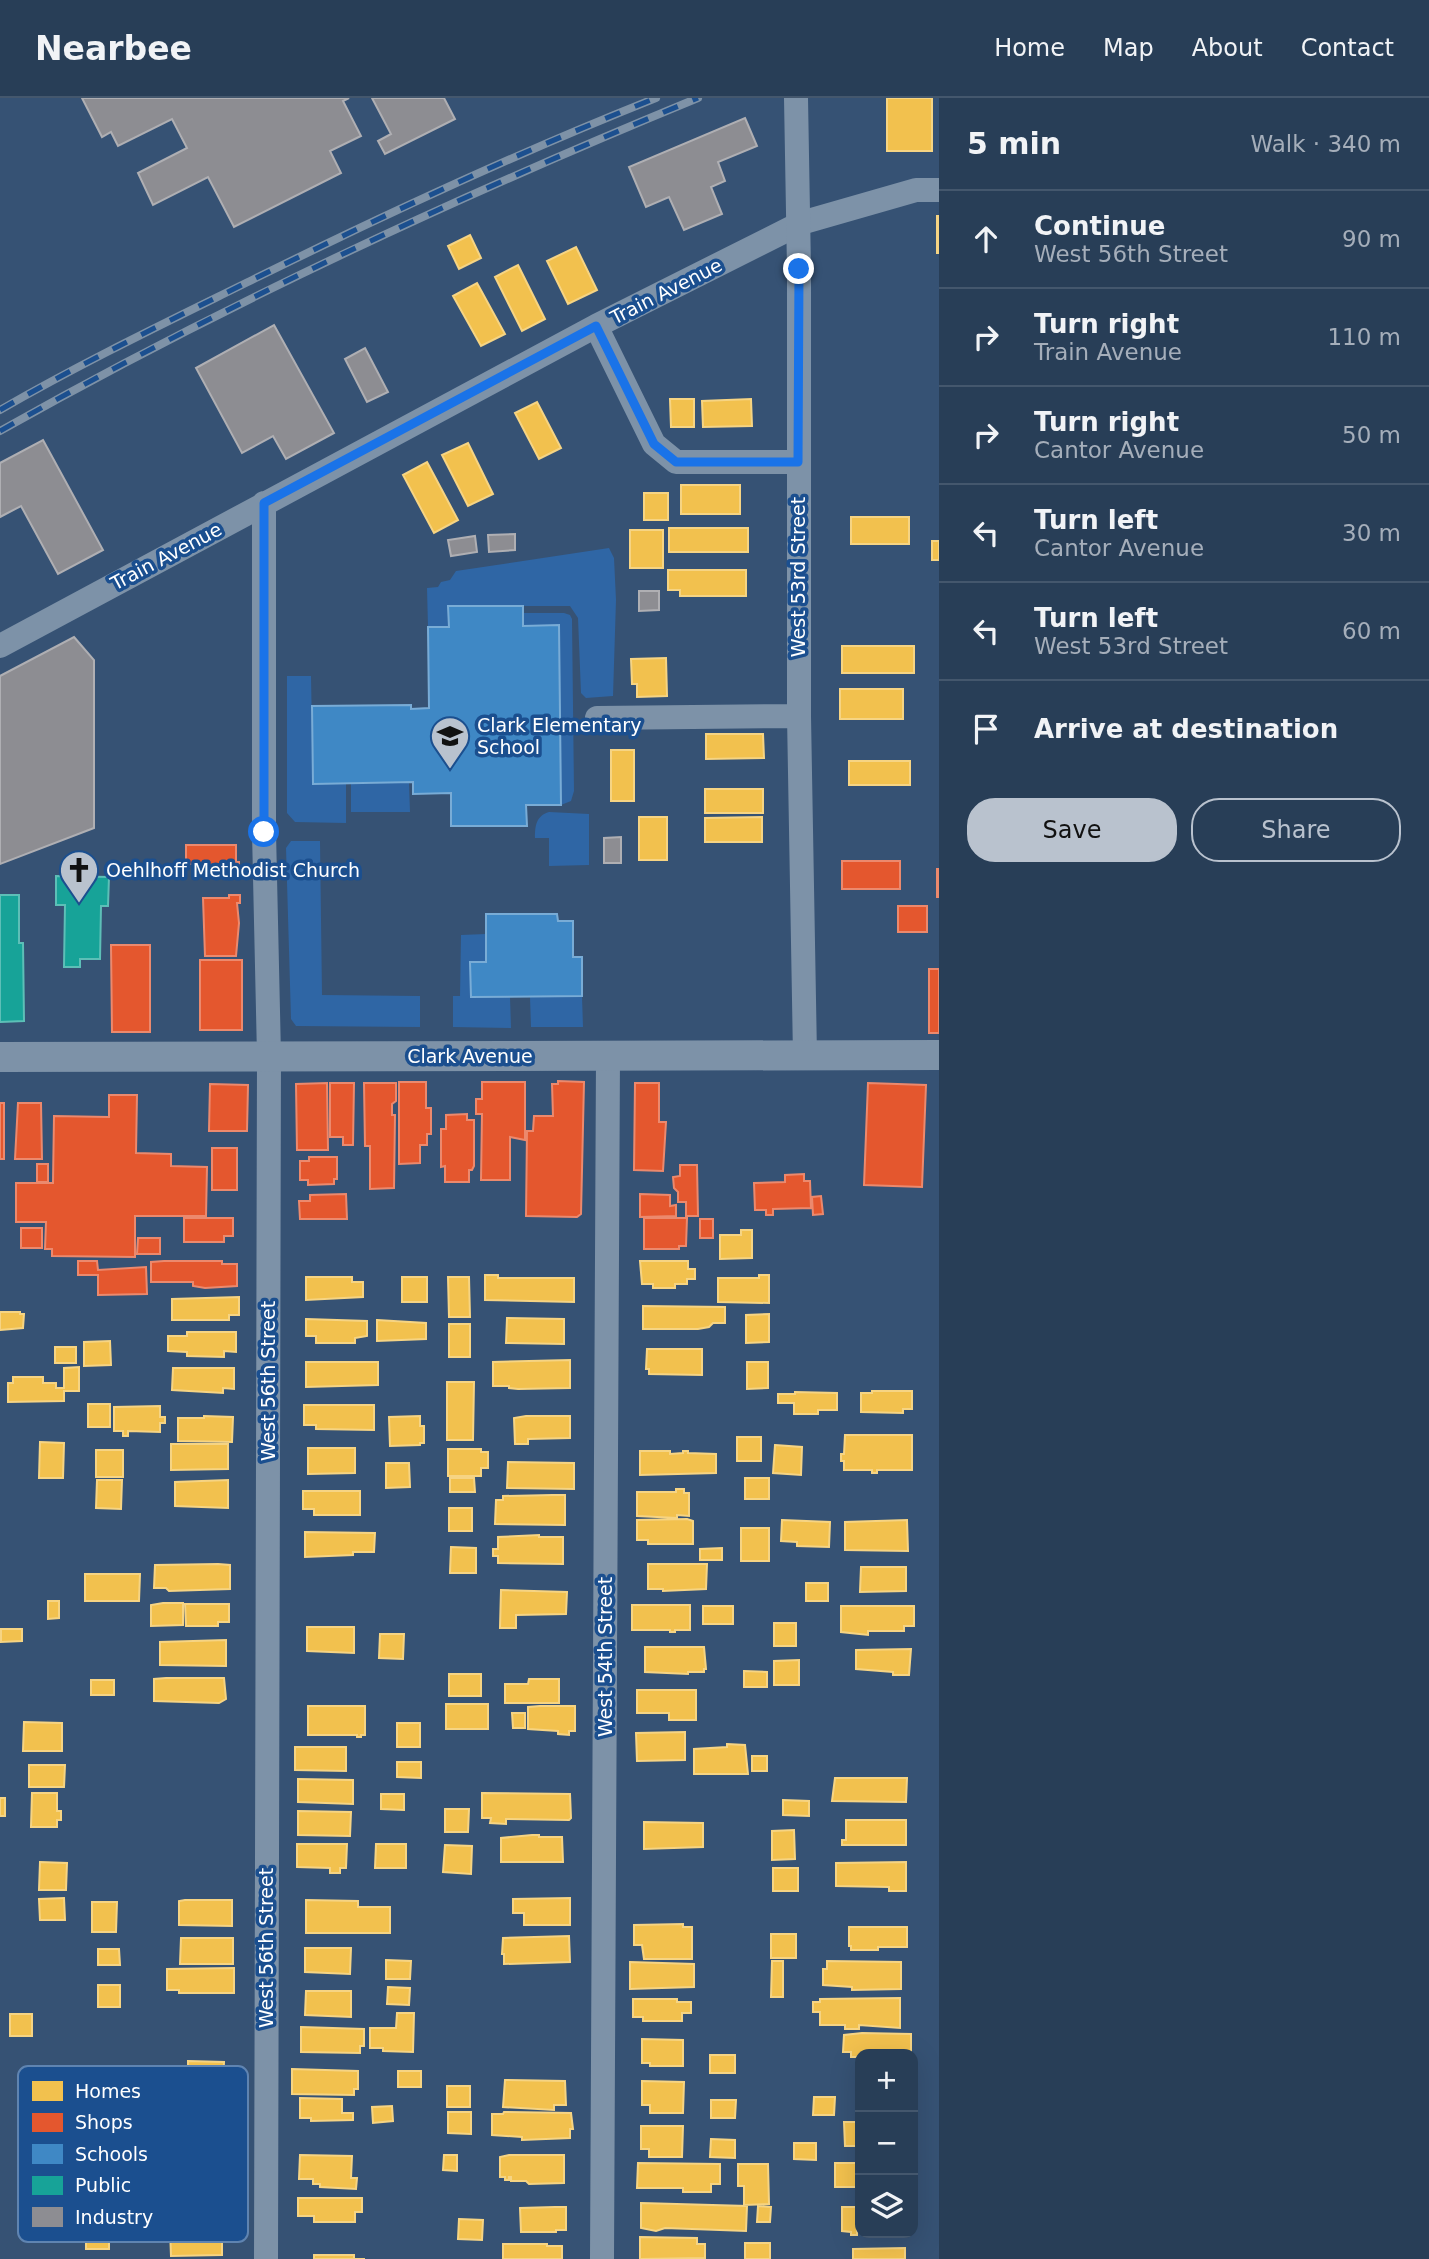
<!DOCTYPE html>
<html lang="en">
<head>
<meta charset="utf-8">
<style>
  body { margin:0; font-family:"DejaVu Sans",sans-serif; background:#344961; color:#f1f3f6 }
  .controls { position:absolute; right:21px; bottom:21px; display:grid; overflow:hidden; border-radius:14px; box-shadow:0 7px 28px #0002 }
  .controls button { width:63px; height:63px; display:grid; place-items:center; padding:0; border:0; border-bottom:2px solid #44576d; background:#283e57; color:#f1f3f6; font:35px sans-serif }
  .stop { position:absolute; width:21px; height:21px; margin:-16px; border:5px solid #1a73e8; border-radius:50%; background:#fff }
  .stop.end { background:#1a73e8; border-color:#fff; box-shadow:0 2px 7px #0008 }
  .list { margin:0; padding:0; list-style:none }
  h2 { display:flex; justify-content:space-between; align-items:center; height:91px; margin:0; padding:0 28px; font-size:30px }
  h2 small { font-size:23px; font-weight:400; color:#a5aeba }
  .list li { display:grid; grid-template-columns:46px 1fr auto; gap:21px; align-items:center; box-sizing:border-box; height:98px; padding:0 28px; border-top:2px solid #44576d }
  .list b { display:block; font-size:26px; white-space:nowrap }
  .list p { margin:0; font-size:23px; white-space:nowrap; color:#a5aeba }
  .list em { font-size:23px; font-style:normal; color:#a5aeba }
  .actions { display:flex; gap:14px; padding:21px 28px }
  .actions a { flex:1; padding:16px 0; border:2px solid #b9c2ce; border-radius:28px; text-align:center; font-size:24px; color:#b9c2ce }
  .actions .main { background:#b9c2ce; color:#111 }
  .icon { flex:none; width:38px; height:38px; fill:none; stroke:currentColor; stroke-width:2; stroke-linecap:round; stroke-linejoin:round }
  .map { position:relative; flex:none; width:939px; height:2161px; overflow:hidden }
  header { display:flex; align-items:center; gap:42px; box-sizing:border-box; height:98px; padding:0 35px; background:#283e57; border-bottom:2px solid #44576d }
  header strong { font-size:33px }
  nav { display:flex; gap:38px; margin-inline-start:auto; font-size:24px }
  main { display:flex }
  aside { flex:1; background:#283e57 }
  .map>svg:first-child { display:block }
  .green { fill:#2f66a5 }
  .homes { fill:#f2c14e; stroke:#f6d483; stroke-width:2 }
  .shops { fill:#e4572e; stroke:#ec896d; stroke-width:2 }
  .schools { fill:#3f88c5; stroke:#79acd6; stroke-width:2 }
  .public { fill:#17a398; stroke:#5dbfb7; stroke-width:2 }
  .industry { fill:#8d8d92; stroke:#afafb3; stroke-width:2 }
  .lines { fill:none; stroke-linecap:round; stroke-linejoin:round }
  .minor { stroke:#7d92a8; stroke-width:24 }
  .tertiary { stroke:#7d92a8; stroke-width:30 }
  .rail-casing { stroke:#7e92a7; stroke-width:8 }
  .rail { stroke:#1b4f8f; stroke-width:5; stroke-dasharray:16; stroke-linecap:butt }
  .minor-bridge { stroke:#7d92a8; stroke-width:24 }
  .route { stroke:#1a73e8; stroke-width:9 }
  .labels { text-anchor:middle; dominant-baseline:central; stroke-width:7; stroke-linejoin:round; paint-order:stroke }
  .street-label { font-size:19px; fill:#fff; stroke:#1b4f8f }
  .poi-label { font-size:19px; fill:#fff; stroke:#1b4f8f; text-anchor:start }
  .key { fill:#1b4f8f; stroke:#5f84b1; stroke-width:2 }
  .key-label { font-size:19px; fill:#fff }
</style>
</head>
<body>
<header>
<strong>Nearbee</strong>
<nav><a>Home</a><a>Map</a><a>About</a><a>Contact</a></nav>
</header>
<main>
<div class="map">
<svg width="939" height="2161" viewBox="0 0 939 2161">
  <rect width="100%" height="100%" fill="#365274"/>
  <path class="green" d="M609,450L614,460L616,502L613,598L586,600L581,595L578,520L570,508H449V529H428L427,490L438,489L441,484L450,482L456,473Z
    M523,515H564L570,517L572,521L574,693L571,703L561,707L559,527L523,528Z
    M287,578H311L313,686H346V725L295,724L287,715Z
    M409,684L410,714H351V686Z
    M549,714L589,716V767L549,768V740H535C535,728 536,718 549,714Z
    M291,743H320L322,897L420,898V929L296,928L291,921L286,750Z
    M486,836V864L470,865L471,899H510L511,930L453,929V898H460L461,837Z
    M582,898L583,929H531L530,899Z"/>
  <path class="homes" d="M887,0H932V53H887Z
    M937,118H939V155H937Z
    M470,137L481,160L459,171L448,148Z
    M576,149L597,192L568,206L547,163Z
    M518,167L545,221L522,233L495,179Z
    M477,185L505,236L481,248L453,198Z
    M670,301H694V329H671Z
    M751,301L752,328L703,329L702,303Z
    M537,304L561,350L539,361L515,315Z
    M468,345L493,396L468,408L442,357Z
    M427,364L458,422L434,435L403,377Z
    M681,387H740V416H681Z
    M644,395H668V422H644Z
    M851,419H909V446H851Z
    M669,430H748V454H669Z
    M630,432H663V470H630Z
    M932,443H939V462H932Z
    M668,472H746V498H680V492H668Z
    M842,548H914V575H842Z
    M666,560L667,598L637,599V586H632L631,561Z
    M840,591H903V621H840Z
    M706,636H763L764,660L706,661Z
    M611,652H634V703H611Z
    M849,663H910V687H849Z
    M705,691H763V715H705Z
    M639,719H667V762H639Z
    M762,719V744H705V720Z
    M741,1132H752V1160L720,1161V1137H741Z
    M640,1163H688V1171H695V1181H687V1186H675V1190H653V1186H642Z
    M485,1177H498V1180H574V1204L485,1202Z
    M759,1177H769V1205L718,1204V1180H759Z
    M306,1179H352V1184H363V1199L306,1202Z
    M402,1179H427V1204H402Z
    M448,1179H469L470,1219H449Z
    M239,1199V1217H229V1222H172V1201Z
    M643,1208L725,1209V1225H713L709,1229L698,1231H643Z
    M0,1214H20V1216H24L23,1230L0,1232Z
    M769,1216V1244L746,1245V1217Z
    M507,1220L564,1221V1246L506,1245Z
    M306,1221L367,1223V1238L355,1240V1245H316V1238H306Z
    M377,1222L426,1225V1241L377,1243Z
    M449,1226H470V1259H449Z
    M187,1234H236V1254L224,1253V1259L187,1258V1254L168,1253V1238H187Z
    M110,1243L111,1267L84,1268V1244Z
    M55,1249H76V1265H55Z
    M647,1251H702V1277L649,1276V1271H646Z
    M570,1262V1290L518,1291L509,1290V1288H493V1264Z
    M306,1264H378V1287L306,1289Z
    M747,1264H768V1290L747,1291Z
    M79,1269V1293H64V1303L8,1304V1285H13V1279H43V1285H56V1290H64V1270Z
    M173,1270H234V1291L223,1290V1295L172,1292Z
    M447,1284H474L473,1342H447Z
    M872,1293H912V1311H903V1315L861,1314V1295H872Z
    M795,1294L837,1295V1312H818V1316H794V1305H778V1296H795Z
    M88,1306H110V1329H88Z
    M304,1307H374V1332L316,1331V1327H304Z
    M160,1308V1319H165V1325H160V1334L128,1333V1338H123V1333H114V1309Z
    M204,1318L233,1319L232,1344L178,1343V1320H204Z
    M420,1318V1328H424V1345H420V1347L390,1348L389,1319Z
    M526,1318H570V1340L528,1341V1346H515L514,1320Z
    M845,1337H912V1372H877V1375H872V1372H844V1363H841V1356H844Z
    M737,1339H761V1363H737Z
    M40,1344L64,1345L63,1380H39Z
    M171,1346H228V1371L171,1372Z
    M775,1347L802,1349L801,1377L773,1375Z
    M308,1350H355V1375L308,1376Z
    M448,1351H481V1354H488V1370H481V1378H448Z
    M96,1352H123V1379H96Z
    M640,1353H670V1356L683,1355V1353H688V1355L716,1356V1375L640,1377Z
    M508,1364L574,1365V1391L507,1390Z
    M386,1365H409L410,1389L386,1390Z
    M450,1380H474L475,1394H450Z
    M745,1380H769V1401H745Z
    M97,1382H122L121,1411L96,1410Z
    M228,1382V1410L175,1408V1384Z
    M676,1391H684V1395H689V1418L677,1417V1420L637,1418V1394H676Z
    M303,1393H360V1417H314V1411H303Z
    M552,1397H565V1427L495,1426L496,1402H503V1398Z
    M449,1410H472V1433H449Z
    M687,1421L693,1423V1446H648V1442H637V1422Z
    M782,1422L830,1424L829,1449L797,1448V1444L781,1443Z
    M907,1422L908,1453L845,1452V1424Z
    M741,1430H769V1463H741Z
    M305,1434L375,1435L374,1454H353V1457L305,1459Z
    M539,1437V1439H563V1466L498,1465V1458H493V1451H498V1439Z
    M451,1449L476,1450V1475H450Z
    M722,1450V1462H700V1451Z
    M218,1466L230,1467V1491L169,1493L166,1490H154L155,1467Z
    M648,1466H707L706,1491L663,1493V1491H648Z
    M861,1469H906V1493L860,1494Z
    M85,1476H140L139,1503H85Z
    M806,1485H828V1503H806Z
    M501,1492L567,1494L566,1516L516,1517V1530H500Z
    M48,1503H59V1520L48,1521Z
    M163,1505H183V1527L151,1528V1507Z
    M185,1506H229V1524H218V1528H186Z
    M632,1507H690V1532H675V1534H670V1532H632Z
    M703,1508H733V1526H703Z
    M841,1508H914V1528H904V1533H868V1537L841,1534Z
    M774,1525H796V1548H774Z
    M307,1529H354V1555L307,1553Z
    M1,1531H22V1543L1,1544Z
    M380,1536H404L403,1561L379,1560Z
    M226,1542V1568L160,1567V1544Z
    M645,1549H704L706,1571H704V1574H688V1576L645,1574Z
    M911,1551L909,1577H893V1574L856,1571V1552Z
    M799,1562V1587H774V1563Z
    M744,1573L767,1574V1589H744Z
    M449,1576H481V1598H449Z
    M166,1580H224L226,1601L219,1605L154,1603V1581Z
    M529,1581H559V1605H505V1586H528Z
    M91,1582H114V1597H91Z
    M637,1592H696V1622H669V1615H637Z
    M446,1606H488V1631H446Z
    M308,1608H365V1637H361V1639H357V1637H308Z
    M540,1608H575V1633H569V1637L558,1636V1633L528,1631V1609Z
    M512,1615H525V1630H513Z
    M24,1624L62,1625V1653H23Z
    M397,1625H420V1649H397Z
    M685,1634V1662L637,1663L636,1635Z
    M727,1646L745,1647L748,1676H694V1651L727,1649Z
    M295,1649H346V1673L295,1672Z
    M752,1658H767V1673H752Z
    M397,1664H421V1680L397,1679Z
    M29,1667H65L64,1689H29Z
    M835,1680H907L906,1704L832,1703Z
    M298,1681L353,1682V1706L298,1704Z
    M32,1695H57V1713H61V1722H57V1729H31Z
    M482,1695L570,1696L571,1720L569,1722L506,1721V1726L490,1725L491,1720H482Z
    M381,1696H404V1712L381,1711Z
    M0,1700H5V1718H0Z
    M783,1702L809,1703V1718L783,1717Z
    M445,1711H469L468,1734H445Z
    M298,1713L351,1714L350,1738L298,1737Z
    M846,1722H906V1747H842V1742H846Z
    M644,1724L703,1725V1749L644,1751Z
    M794,1732L795,1761L772,1762V1733Z
    M532,1737H539V1739H562L563,1764H501V1740Z
    M297,1746H347L346,1770H340V1775H330V1770L297,1769Z
    M376,1746H406V1770H375Z
    M445,1747L472,1748L471,1776L443,1774Z
    M40,1764L67,1765L66,1792H39Z
    M906,1764V1793H889V1789L836,1788V1765Z
    M773,1770H798V1793H773Z
    M64,1800L65,1822H40L39,1801Z
    M570,1800V1827H524V1815H513V1801Z
    M185,1802H232V1828L179,1827V1803Z
    M306,1802L358,1803V1809H390V1835H306Z
    M92,1804H117L116,1834H92Z
    M683,1826V1829H692V1861H644L642,1847H634V1827Z
    M849,1829H907V1849H878V1852H851V1848H849Z
    M771,1836H796V1860H771Z
    M569,1838L570,1864L504,1866V1856H502L503,1840Z
    M181,1840H233V1866H180Z
    M305,1850H351L350,1876L305,1874Z
    M98,1851H119L120,1867H98Z
    M386,1862L411,1863L410,1881H386Z
    M772,1863H783V1899H771Z
    M827,1863L901,1864V1891L852,1892V1889L823,1887V1871H827Z
    M630,1864L694,1866V1889L630,1891Z
    M234,1870V1895H179V1892H167V1871Z
    M98,1887H120V1909H98Z
    M388,1889L410,1890L409,1907L387,1906Z
    M306,1893H351V1919L305,1917Z
    M900,1900V1930L859,1927V1931H845V1927H820V1914H813V1904H820V1901Z
    M633,1901H677V1904H691V1915H682V1923H643V1919H633Z
    M397,1915H414L413,1954L383,1953V1950H370V1930H396Z
    M10,1916H32V1938H10Z
    M301,1929L364,1931V1948H360V1955L301,1954Z
    M862,1935L911,1936V1956H860V1959H851V1954H843L844,1937Z
    M642,1941L683,1942V1968H650V1965H642Z
    M710,1957H735V1975H710Z
    M188,1963L224,1964L223,1993L214,1992V1990L188,1989Z
    M292,1971L358,1973V1991H354V1997L292,1996Z
    M398,1973H421V1989H398Z
    M505,1982L565,1983L566,2007H554V2012L503,2009Z
    M642,1983L684,1984L683,2015H650V2007H642Z
    M447,1988H470V2009H447Z
    M814,1999H835L834,2017H813Z
    M300,2000L342,2001V2015H353V2022L311,2023V2020H300Z
    M711,2002H736L735,2020H711Z
    M392,2008L393,2023L373,2025L372,2009Z
    M448,2014H471V2036L448,2035Z
    M504,2014L571,2015L573,2031H570V2040L522,2042V2039L492,2037V2016H503Z
    M844,2024H860V2048H845Z
    M641,2028H683L682,2059H649V2051H641Z
    M711,2041L735,2042V2060L710,2059Z
    M794,2045H816V2062L794,2061Z
    M300,2057L352,2058L351,2080H357L356,2091L320,2089V2086H313V2081H299Z
    M444,2057H457V2073L443,2072Z
    M509,2057H564V2085L529,2086L526,2083H511V2079H509V2082H505V2079H500V2059Z
    M638,2065L720,2066V2086H711V2094H683V2090H637Z
    M835,2065H860V2089H835Z
    M738,2066H768L769,2106L744,2107V2088H738Z
    M298,2100H362V2114H355V2124H314V2118H298Z
    M641,2105L747,2108L746,2133L665,2130L656,2133L641,2130Z
    M758,2108L771,2109L770,2124H757Z
    M555,2109H566V2132H556V2134H521L520,2110Z
    M842,2109H860V2133H857V2137H851V2134L842,2133Z
    M459,2121L483,2122L482,2142L458,2141Z
    M222,2130V2157L171,2158L170,2131Z
    M86,2131H109V2151H86Z
    M640,2139L697,2140V2146H705V2160L640,2161Z
    M745,2145H770V2161H745Z
    M503,2146H547V2148H562V2161H503Z
    M905,2150V2161H853V2151Z
    M314,2157H354V2161H365H314Z"/>
  <path class="shops" d="M186,747H236V764H239V769L194,771V766H186Z
    M842,763H900V791H842Z
    M937,771H939V799H937Z
    M229,797H240V805H237L239,825L236,858H205L203,800H229Z
    M898,808H927V834H898Z
    M111,847H150V934H112Z
    M200,862H242V932H200Z
    M929,871H939V935H929Z
    M558,983L584,984L581,1116L577,1119L526,1118L527,1033H533L534,1018H553L552,986H558Z
    M399,984H426V1010H431V1036H427V1047H420V1065L399,1066Z
    M482,984H525V1042L510,1039V1082H481L482,1016H476V1001H482Z
    M327,985L328,1052H297L296,986Z
    M330,985H354L353,1047H343V1039H330Z
    M364,985H396V1003L392,1006V1017H395L394,1090L370,1091V1048H365Z
    M635,985H659V1024H666L663,1073L634,1072Z
    M868,985L926,987L922,1089L864,1087Z
    M210,986L248,987L247,1033H209Z
    M109,997H137L136,1055L171,1056V1068L207,1069L206,1118H135V1159L52,1158V1151H45L46,1124H16V1085H53L54,1018L109,1019Z
    M0,1005H4V1061H0Z
    M18,1005H41L42,1061H15Z
    M467,1016V1022H474V1068L472,1072H469V1084H445V1068L441,1069V1031H446V1017Z
    M212,1050H237V1092H212Z
    M309,1059H337V1081H334V1086L308,1087V1082H300V1063H309Z
    M37,1066H48V1084H37Z
    M680,1067H697L698,1118H686V1104H678V1094L674,1090L673,1079L680,1078Z
    M804,1076V1083H810L811,1110L773,1111V1117H766V1112H755L754,1085L785,1084V1077Z
    M346,1096L347,1121H300L299,1103H310V1097Z
    M640,1096L670,1097V1108L676,1107V1118L640,1119Z
    M821,1098L823,1116L813,1117L812,1099Z
    M184,1120H233V1138H224V1144H184Z
    M644,1120H687L686,1148H679V1151H644Z
    M700,1121H713V1140H700Z
    M21,1130H42V1150H21Z
    M138,1140H160V1156H137Z
    M78,1163H97L98,1172L146,1169L147,1196L98,1197V1177H78Z
    M164,1163H222V1166H237V1188L205,1190L193,1188V1184H151V1164Z"/>
  <path class="schools" d="M448,508H523V528L559,527L561,707H526L527,728H451V695L413,696V684L313,686L312,608L411,607V611L429,610L428,529H449Z
    M486,816H557L558,823H573V859H582V898L471,899L470,864H486Z"/>
  <path class="public" d="M56,778L109,779L108,808H101L100,861H80V869H64L65,807H56Z
    M0,797H19V845H23L24,923L0,924Z"/>
  <path class="industry" d="M82,0H349L343,3L361,38L330,53L341,75L234,129L208,79L153,107L138,75L187,50L172,21L118,48L111,34L102,39Z
    M372,0H444L455,21L385,56L378,43L391,36Z
    M745,20L757,48L718,64L725,83L711,89L722,116L684,132L669,99L646,109L629,69Z
    M274,227L334,335L286,361L273,338L242,355L196,270Z
    M365,250L388,294L367,304L345,261Z
    M43,342L103,452L58,476L21,408L0,419V365Z
    M515,436V452L489,454L488,437Z
    M475,438L477,454L451,458L448,442Z
    M639,493H659V512L639,513Z
    M74,539L94,562V730L0,766V578Z
    M621,739V765H604V740Z"/>
  <g class="lines">
    <path class="minor" d="M799,171V618L805,958
      M596,228L654,346L676,364H798
      M264,405V734L269,958L266,2161
      M0,548L596,228L801,125L916,92H939
      M597,620L799,618
      M602,2161L608,958"/>
    <path class="tertiary" d="M0,959L939,957"/>
    <g class="rail-casing">
      <path id="rail" d="M0,312C83,264 169,223 254,181C386,116 520,54 656,0
        M0,333C225,206 459,98 698,0"/>
    </g>
    <use href="#rail" class="rail"/>
    <path class="minor-bridge" d="M796,0L799,171"/>
  </g>
  <g class="lines">
    <path class="route" d="M264,734V405L596,228L654,346L676,364H798L799,171"/>
  </g>
  <defs>
    <g id="school-pin" transform="scale(2.0125)"><path d="M0 17L-7.5 6A9.5 9.5 0 1 1 7.5 6Z" fill="#b9c2ce" stroke="#1b4f8f"/><path d="M0-5L7-2L0 1L-7-2ZM-4 1L0 2.5L4 1V4Q0 6-4 4Z" fill="#111"/></g>
    <g id="church-pin" transform="scale(2.0125)"><path d="M0 17L-7.5 6A9.5 9.5 0 1 1 7.5 6Z" fill="#b9c2ce" stroke="#1b4f8f"/><path d="M-1.2-6h2.4v3.5h3.3v2.4h-3.3V6h-2.4V-.1h-3.3v-2.4h3.3Z" fill="#111"/></g>
  </defs>
  <g fill-rule="evenodd">
    <use href="#school-pin" x="450" y="638"/>
    <use href="#church-pin" x="79" y="772"/>
  </g>
  <g class="labels">
    <g class="street-label">
      <text transform="translate(666 193) rotate(-27)">Train Avenue</text>
      <text transform="translate(166 458) rotate(-28)">Train Avenue</text>
      <text transform="translate(798 479) rotate(-90)">West 53rd Street</text>
      <text x="470" y="958">Clark Avenue</text>
      <text transform="translate(268 1283) rotate(-90)">West 56th Street</text>
      <text transform="translate(605 1559) rotate(-90)">West 54th Street</text>
      <text transform="translate(266 1850) rotate(-90)">West 56th Street</text>
    </g>
    <g class="poi-label">
      <text x="477" y="627">Clark Elementary<tspan x="477" dy="22">School</tspan></text>
      <text x="106" y="772">Oehlhoff Methodist Church</text>
    </g>
  </g>
  <rect x="18" y="1968" width="230" height="176" rx="10" class="key"/>
  <rect x="32" y="1983" width="31" height="20" fill="#f2c14e"/>
  <rect x="32" y="2015" width="31" height="19" fill="#e4572e"/>
  <rect x="32" y="2046" width="31" height="20" fill="#3f88c5"/>
  <rect x="32" y="2078" width="31" height="19" fill="#17a398"/>
  <rect x="32" y="2109" width="31" height="20" fill="#8d8d92"/>
  <g class="key-label">
    <text x="75" y="2000">Homes</text>
    <text x="75" y="2031">Shops</text>
    <text x="75" y="2063">Schools</text>
    <text x="75" y="2094">Public</text>
    <text x="75" y="2126">Industry</text>
  </g>
</svg>
<div class="controls">
<button>+</button>
<button>−</button>
<button><svg class="icon" aria-label="layers" viewBox="0 0 24 24"><path d="M12 4l9 5-9 5-9-5zM3 14l9 5 9-5"/></svg></button>
</div>
<div class="stop" style="left:264px;top:734px"></div>
<div class="stop end" style="left:799px;top:171px"></div>
</div>
<aside>
<h2>5 min<small>Walk · 340 m</small></h2>
<ul class="list">
<li><svg class="icon" aria-label="ahead" viewBox="0 0 24 24"><path d="M12 20V5M6 11l6-6 6 6"/></svg><div><b>Continue</b><p>West 56th Street</p></div><em>90 m</em></li>
<li><svg class="icon" aria-label="right" viewBox="0 0 24 24"><path d="M7 20v-9h11M14 6l5 5-5 5"/></svg><div><b>Turn right</b><p>Train Avenue</p></div><em>110 m</em></li>
<li><svg class="icon" aria-label="right" viewBox="0 0 24 24"><path d="M7 20v-9h11M14 6l5 5-5 5"/></svg><div><b>Turn right</b><p>Cantor Avenue</p></div><em>50 m</em></li>
<li><svg class="icon" aria-label="left" viewBox="0 0 24 24"><path d="M17 20v-9H6M10 6l-5 5 5 5"/></svg><div><b>Turn left</b><p>Cantor Avenue</p></div><em>30 m</em></li>
<li><svg class="icon" aria-label="left" viewBox="0 0 24 24"><path d="M17 20v-9H6M10 6l-5 5 5 5"/></svg><div><b>Turn left</b><p>West 53rd Street</p></div><em>60 m</em></li>
<li><svg class="icon" aria-label="arrive" viewBox="0 0 24 24"><path d="M6 21V4h12l-3 4 3 4H6"/></svg><div><b>Arrive at destination</b></div></li>
</ul>
<div class="actions"><a class="main">Save</a><a>Share</a></div>
</aside>
</main>
</body>
</html>
